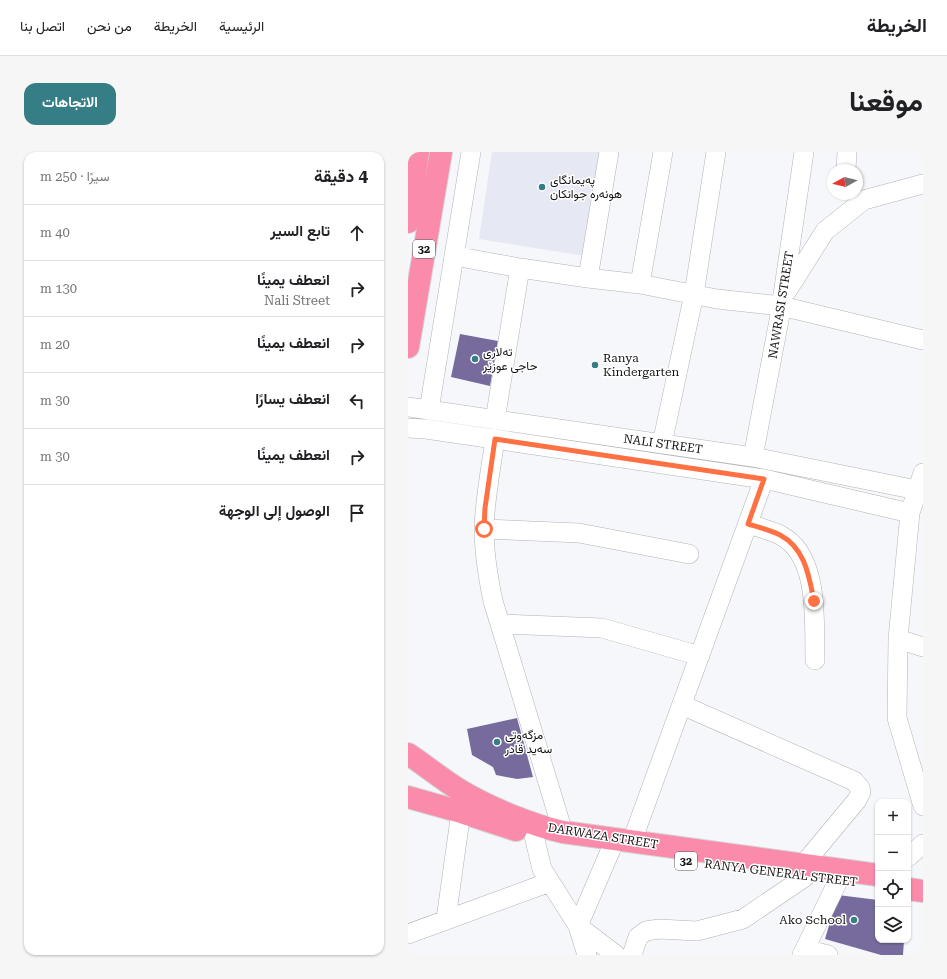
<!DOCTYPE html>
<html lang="ar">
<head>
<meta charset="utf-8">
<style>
  body { margin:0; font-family:"Roboto Serif",Vazirmatn,serif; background:#f6f6f6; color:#202124; direction:rtl }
  .controls { position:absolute; right:12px; bottom:12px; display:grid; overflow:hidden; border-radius:8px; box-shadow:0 1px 3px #0004 }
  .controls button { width:36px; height:36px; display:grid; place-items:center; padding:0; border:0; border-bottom:1px solid #e0e0e0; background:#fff; color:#202124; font:20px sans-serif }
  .compass { position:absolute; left:419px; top:12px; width:36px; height:36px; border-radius:50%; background:#fff; box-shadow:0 1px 3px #0004; rotate:262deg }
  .stop { position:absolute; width:12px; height:12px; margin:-9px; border:3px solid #ff7043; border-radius:50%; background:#fff }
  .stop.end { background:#ff7043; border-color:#fff; box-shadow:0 1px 4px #0008 }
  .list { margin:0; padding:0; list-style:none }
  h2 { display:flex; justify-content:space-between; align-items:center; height:52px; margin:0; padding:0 16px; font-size:17px }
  h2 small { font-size:13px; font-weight:400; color:#757577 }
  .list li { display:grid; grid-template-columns:26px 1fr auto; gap:12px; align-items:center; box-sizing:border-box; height:56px; padding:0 16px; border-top:1px solid #e0e0e0 }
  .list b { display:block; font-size:15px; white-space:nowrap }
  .list p { margin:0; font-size:13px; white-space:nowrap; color:#757577 }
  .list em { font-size:13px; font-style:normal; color:#757577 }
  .icon { flex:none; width:22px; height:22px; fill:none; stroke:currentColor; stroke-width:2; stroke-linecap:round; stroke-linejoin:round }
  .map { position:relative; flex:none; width:515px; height:803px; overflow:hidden; direction:ltr; border-radius:12px }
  header { display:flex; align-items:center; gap:24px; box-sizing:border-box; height:56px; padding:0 20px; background:#fff; border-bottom:1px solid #e0e0e0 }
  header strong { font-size:19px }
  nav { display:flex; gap:22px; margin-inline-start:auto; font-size:14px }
  .intro { display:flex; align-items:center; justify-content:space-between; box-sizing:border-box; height:96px; padding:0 24px }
  h1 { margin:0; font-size:28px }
  .button { padding:10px 18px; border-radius:12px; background:#367e86; color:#fff; font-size:14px; font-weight:700 }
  main { display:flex; gap:24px; padding:0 24px }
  aside { flex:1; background:#fff; border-radius:12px; box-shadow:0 1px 3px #0004 }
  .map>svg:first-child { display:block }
  .built { fill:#e6e9f3 }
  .building { fill:#776b9d }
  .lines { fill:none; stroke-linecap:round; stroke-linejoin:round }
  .minor-casing { stroke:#b2b3b5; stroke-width:20 }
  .highway-casing { stroke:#d4d4d5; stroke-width:24 }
  .minor { stroke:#fff; stroke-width:19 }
  .highway { stroke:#fb8bab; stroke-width:22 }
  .route { stroke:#ff7043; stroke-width:5 }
  .poi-dot { fill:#367e86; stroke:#fff; stroke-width:1.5 }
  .labels { text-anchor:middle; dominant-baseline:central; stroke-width:3; stroke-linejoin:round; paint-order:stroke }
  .shield { fill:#fff; stroke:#59595a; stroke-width:1 }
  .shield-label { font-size:11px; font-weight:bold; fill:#121213 }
  .poi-label { font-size:12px; fill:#121213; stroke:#fff; text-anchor:start }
  .street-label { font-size:12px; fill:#121213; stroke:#fff }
</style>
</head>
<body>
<header>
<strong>الخريطة</strong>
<nav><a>الرئيسية</a><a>الخريطة</a><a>من نحن</a><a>اتصل بنا</a></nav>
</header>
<div class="intro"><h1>موقعنا</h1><a class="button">الاتجاهات</a></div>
<main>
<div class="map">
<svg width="515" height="803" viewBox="0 0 515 803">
  <rect width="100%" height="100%" fill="#f6f7fa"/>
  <path class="built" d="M84,0H194L177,104L71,87Z"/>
  <path class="building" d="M52,182L90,189L82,234L43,225Z
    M109,566L125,625L109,627L88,623L85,615L64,603L59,577Z
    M430,743L470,748V788H496L495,803H473L417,787Z"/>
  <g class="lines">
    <g class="minor-casing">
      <path id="minor" d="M438,18L439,0
        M46,104L112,116L180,126L232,132L309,147L373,154L515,188
        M180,126L201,0
        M232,132L255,0
        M379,139L417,79L456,48L515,32
        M0,255L345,305L509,338
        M21,258L63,0
        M87,268L112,116
        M0,276L18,277L356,327L502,361
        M87,287C83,316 77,346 76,376C76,401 80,425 85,449L155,680
        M254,292L286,142L308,0
        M345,305L372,163L396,0
        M515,321L502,361L490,487L489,566L515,654
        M340,372C350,375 362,378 372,383C412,403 406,470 407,508
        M76,377L171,381L281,402
        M92,472L194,476L292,504
        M490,487L515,495
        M274,553L446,629L452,636L453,640L449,648L395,713
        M126,684L134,717L170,774L179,803
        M224,689L356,327
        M203,697L170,774L208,803
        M500,705L515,692
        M38,767L53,660
        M0,782L142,730
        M397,797L420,803
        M224,803L230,785L238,779L251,777L289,779L335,767L397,725
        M394,803L430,729"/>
    </g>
    <g class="highway-casing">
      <path id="highway" d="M0,70L10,0
        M0,195L33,0
        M0,602C18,614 35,628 53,639C82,656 123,673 155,680L470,723
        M0,645L53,660L108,678
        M500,737L515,739"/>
    </g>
    <use href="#minor" class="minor"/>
    <use href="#highway" class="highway"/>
  </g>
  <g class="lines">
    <path class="route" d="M76,377L77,356L87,287L356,327L340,372C350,375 362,378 372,383C397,396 401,424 406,449"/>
  </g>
  <g class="poi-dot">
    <circle cx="134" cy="35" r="4"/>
    <circle cx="67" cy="207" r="4"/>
    <circle cx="187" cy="213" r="4"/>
    <circle cx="89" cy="590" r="4"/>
    <circle cx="446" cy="768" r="4"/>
  </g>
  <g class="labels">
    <g class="shield">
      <rect x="5" y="88" width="22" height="18" rx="3"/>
      <rect x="267" y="700" width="22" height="18" rx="3"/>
    </g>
    <g class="shield-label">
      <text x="16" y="97">32</text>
      <text x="278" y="709">32</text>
    </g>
    <g class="poi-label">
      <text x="142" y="28">پەیمانگای<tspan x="142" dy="14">هونەرە جوانکان</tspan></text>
      <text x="75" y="200">تەلاری<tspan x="75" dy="14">حاجی عوزێر</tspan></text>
      <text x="195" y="206">Ranya<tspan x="195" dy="14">Kindergarten</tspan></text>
      <text x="97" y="583">مزگەوتی<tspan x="97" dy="14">سەید قادر</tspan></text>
      <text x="438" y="768" text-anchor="end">Ako School</text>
    </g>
    <g class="street-label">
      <text transform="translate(373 153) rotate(-81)">NAWRASI STREET</text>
      <text transform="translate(255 292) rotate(8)">NALI STREET</text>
      <text transform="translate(195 684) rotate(9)">DARWAZA STREET</text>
      <text transform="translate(373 721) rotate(7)">RANYA GENERAL STREET</text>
    </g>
  </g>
</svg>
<div class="controls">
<button>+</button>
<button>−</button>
<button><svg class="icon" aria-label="locate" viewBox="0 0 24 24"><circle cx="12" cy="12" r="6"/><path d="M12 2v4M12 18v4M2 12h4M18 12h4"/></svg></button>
<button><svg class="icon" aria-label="layers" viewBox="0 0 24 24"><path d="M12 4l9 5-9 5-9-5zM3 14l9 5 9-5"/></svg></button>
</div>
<svg class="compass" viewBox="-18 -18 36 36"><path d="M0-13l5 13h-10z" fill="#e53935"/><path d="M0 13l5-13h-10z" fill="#757577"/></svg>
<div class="stop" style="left:76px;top:377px"></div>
<div class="stop end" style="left:406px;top:449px"></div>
</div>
<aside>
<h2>4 دقيقة<small>سيرًا · 250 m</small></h2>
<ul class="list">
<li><svg class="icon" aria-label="ahead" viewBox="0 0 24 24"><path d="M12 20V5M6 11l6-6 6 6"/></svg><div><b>تابع السير</b></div><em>40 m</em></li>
<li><svg class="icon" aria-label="right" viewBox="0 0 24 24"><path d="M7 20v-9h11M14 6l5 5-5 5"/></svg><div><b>انعطف يمينًا</b><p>Nali Street</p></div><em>130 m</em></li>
<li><svg class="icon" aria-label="right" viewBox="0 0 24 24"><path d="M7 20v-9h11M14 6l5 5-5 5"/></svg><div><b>انعطف يمينًا</b></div><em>20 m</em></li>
<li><svg class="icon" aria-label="left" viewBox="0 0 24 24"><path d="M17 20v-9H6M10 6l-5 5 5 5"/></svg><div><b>انعطف يسارًا</b></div><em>30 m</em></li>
<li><svg class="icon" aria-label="right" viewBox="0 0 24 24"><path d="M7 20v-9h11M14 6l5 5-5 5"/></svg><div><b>انعطف يمينًا</b></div><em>30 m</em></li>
<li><svg class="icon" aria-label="arrive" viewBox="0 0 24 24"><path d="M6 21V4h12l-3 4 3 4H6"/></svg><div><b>الوصول إلى الوجهة</b></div></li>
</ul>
</aside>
</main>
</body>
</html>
